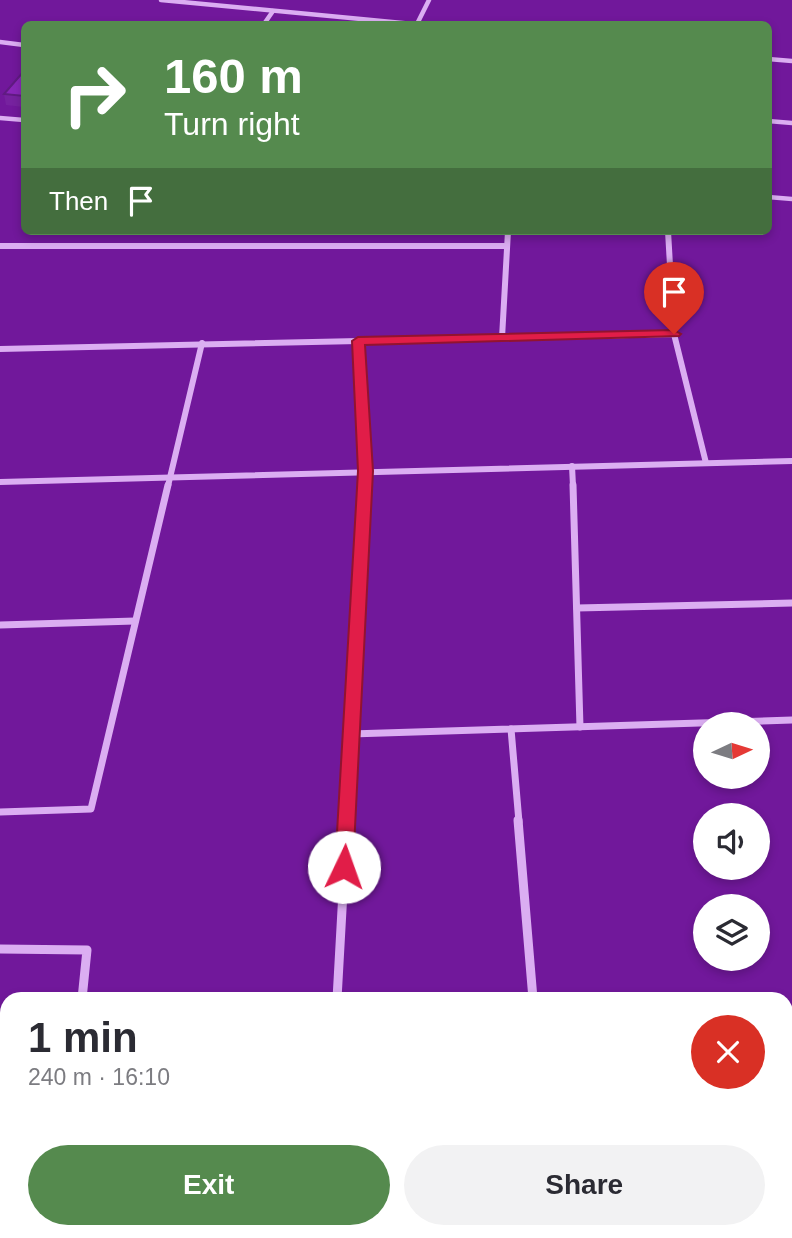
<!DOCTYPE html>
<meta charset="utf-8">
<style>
body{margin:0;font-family:Arial,sans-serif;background:#f2f2f3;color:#2b2b33;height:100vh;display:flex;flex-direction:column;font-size:26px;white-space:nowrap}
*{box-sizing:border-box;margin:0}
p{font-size:23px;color:#7c7c81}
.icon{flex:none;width:38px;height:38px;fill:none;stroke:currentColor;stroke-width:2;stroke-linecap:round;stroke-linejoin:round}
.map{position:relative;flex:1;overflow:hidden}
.side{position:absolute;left:0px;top:992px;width:793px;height:247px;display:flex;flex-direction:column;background:#fff;border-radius:21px 21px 0 0;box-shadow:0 4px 10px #0003}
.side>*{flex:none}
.banner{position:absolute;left:21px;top:21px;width:751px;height:214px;border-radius:10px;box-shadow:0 4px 10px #0003;background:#558a4e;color:#fff;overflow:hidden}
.needle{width:46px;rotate:86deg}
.fabs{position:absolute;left:693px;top:712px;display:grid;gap:14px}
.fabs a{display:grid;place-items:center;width:77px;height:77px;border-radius:50%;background:#fff;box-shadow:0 4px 10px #0003;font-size:35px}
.pin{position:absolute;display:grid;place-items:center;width:60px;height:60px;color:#fff;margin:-72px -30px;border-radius:50% 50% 50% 0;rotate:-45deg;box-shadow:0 0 7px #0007}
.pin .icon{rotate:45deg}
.me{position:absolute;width:77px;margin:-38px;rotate:3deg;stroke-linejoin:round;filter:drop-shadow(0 0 5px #0008)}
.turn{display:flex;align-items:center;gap:24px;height:147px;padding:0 28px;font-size:32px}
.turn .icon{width:91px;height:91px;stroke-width:2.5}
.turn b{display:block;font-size:49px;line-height:60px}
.then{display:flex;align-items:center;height:66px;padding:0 28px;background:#0003;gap:14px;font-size:26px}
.round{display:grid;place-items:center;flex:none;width:74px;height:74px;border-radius:37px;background:#f2f2f3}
.overview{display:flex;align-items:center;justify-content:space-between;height:119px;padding:0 28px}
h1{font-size:42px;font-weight:700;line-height:52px}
.primary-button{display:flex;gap:14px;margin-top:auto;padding:14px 28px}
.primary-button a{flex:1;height:80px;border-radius:42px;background:#558a4e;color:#fff;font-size:28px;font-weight:700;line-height:80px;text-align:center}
.primary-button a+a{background:#f2f2f3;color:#2b2b33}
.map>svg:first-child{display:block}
</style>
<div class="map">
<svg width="792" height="1238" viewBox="0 0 792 1238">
<rect width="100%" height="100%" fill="#71189b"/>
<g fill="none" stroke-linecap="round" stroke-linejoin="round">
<!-- street-far3 -->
<g stroke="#dbaef2" stroke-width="4.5">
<path d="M161,0L413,24"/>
<path d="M264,24L273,11"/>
<path d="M417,24L429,0"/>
<path d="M0,42L24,45"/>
<path d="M768,59L792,61"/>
<path d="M0,118L24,120"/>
<path d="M768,121L792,123"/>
<path d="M768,197L792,199"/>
</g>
<!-- street-far2 -->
<g stroke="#dbaef2" stroke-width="6">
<path d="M668,231L674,334"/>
<path d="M0,246H507"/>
<path d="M502,338L508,231"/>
<path d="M358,341L364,486"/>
<path d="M0,349L674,334L706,463"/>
<path d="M572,466L573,486"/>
<path d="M0,482L792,461"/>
<path d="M168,486L202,343"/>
</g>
<!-- street-far1 -->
<g stroke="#dbaef2" stroke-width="7">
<path d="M573,485L580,727"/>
<path d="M577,608L792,603"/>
<path d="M0,625L135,621"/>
<path d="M511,729L519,822"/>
<path d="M351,734L792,720"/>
<path d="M0,812L91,809L168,485"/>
<path d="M346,822L364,485"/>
</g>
<!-- street -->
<g stroke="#dbaef2" stroke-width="9">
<path d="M518,820L533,999"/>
<path d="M0,949L87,950L82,999"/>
<path d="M337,999L347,820"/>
<path d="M0,1152L7,1153"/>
<path d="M786,1158H792"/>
<path d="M2,1238L7,1219"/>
</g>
</g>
<!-- wall -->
<path fill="#76229f" d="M24,71V107L6,105L4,94Z"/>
<!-- building -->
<path fill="#8927b9" stroke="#601b82" stroke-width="2" d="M24,71V96L4,94Z"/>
<!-- route -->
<path fill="#e11d48" stroke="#92132f" stroke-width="2" d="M674,330L681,334L679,336L365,345L373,471L353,867L350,872L344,874L337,872L335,867L358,471L352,341L358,337Z"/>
</svg>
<div class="fabs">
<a><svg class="needle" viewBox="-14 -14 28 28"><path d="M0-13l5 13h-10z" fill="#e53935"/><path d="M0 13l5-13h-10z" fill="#7c7c81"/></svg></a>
<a><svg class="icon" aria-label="sound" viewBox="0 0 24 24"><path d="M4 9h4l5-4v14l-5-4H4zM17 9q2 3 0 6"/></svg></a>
<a><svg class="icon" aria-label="layers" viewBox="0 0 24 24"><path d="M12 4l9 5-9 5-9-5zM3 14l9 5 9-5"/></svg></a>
</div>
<div class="pin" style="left:674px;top:334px;background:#d93025"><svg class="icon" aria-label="arrive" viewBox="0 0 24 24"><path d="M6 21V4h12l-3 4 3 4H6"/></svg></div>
<svg class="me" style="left:344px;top:867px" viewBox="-20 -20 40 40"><circle r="19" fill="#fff"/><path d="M0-13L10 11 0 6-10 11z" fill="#e11d48"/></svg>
<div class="banner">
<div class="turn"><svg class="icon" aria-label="right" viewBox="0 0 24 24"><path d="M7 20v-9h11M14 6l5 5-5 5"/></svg><div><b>160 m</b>Turn right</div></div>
<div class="then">Then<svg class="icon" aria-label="arrive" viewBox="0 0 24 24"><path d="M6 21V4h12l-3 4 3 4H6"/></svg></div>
</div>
<section class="side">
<div class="overview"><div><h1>1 min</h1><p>240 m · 16:10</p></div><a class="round" style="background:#d93025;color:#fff"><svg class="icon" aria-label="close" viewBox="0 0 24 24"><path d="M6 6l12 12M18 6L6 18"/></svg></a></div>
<div class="primary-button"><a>Exit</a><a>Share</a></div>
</section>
</div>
